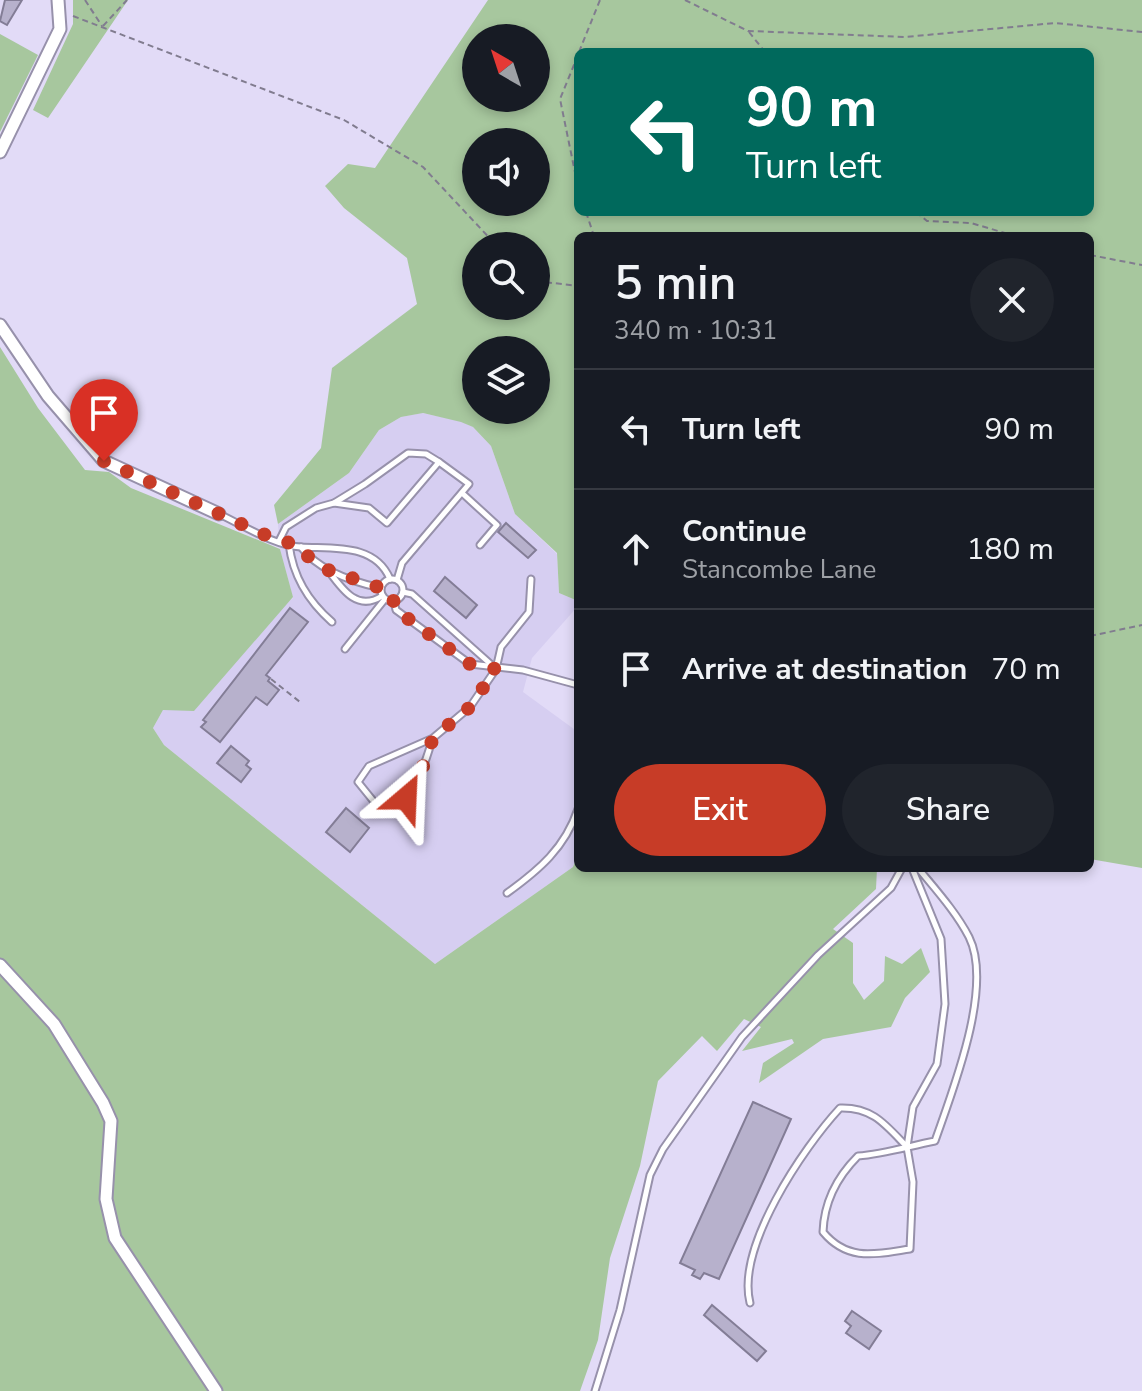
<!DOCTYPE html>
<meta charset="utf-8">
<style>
body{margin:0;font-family:"Nunito Sans",sans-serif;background:#20242c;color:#f1f3f6;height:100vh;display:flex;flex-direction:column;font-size:30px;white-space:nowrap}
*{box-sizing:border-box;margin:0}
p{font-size:26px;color:#9ea1a6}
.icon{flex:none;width:44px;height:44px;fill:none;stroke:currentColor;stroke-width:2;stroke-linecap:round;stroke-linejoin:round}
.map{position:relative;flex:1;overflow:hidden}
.side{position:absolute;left:574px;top:232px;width:520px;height:640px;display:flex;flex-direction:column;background:#171b24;border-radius:12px;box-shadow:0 4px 12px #0003}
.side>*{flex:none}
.guide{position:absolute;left:574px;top:48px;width:520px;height:168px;border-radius:12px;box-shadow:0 4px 12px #0003;background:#00695c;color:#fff;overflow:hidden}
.needle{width:52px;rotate:321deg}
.controls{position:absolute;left:462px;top:24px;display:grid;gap:16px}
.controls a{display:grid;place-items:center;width:88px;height:88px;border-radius:50%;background:#171b24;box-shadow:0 4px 12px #0003;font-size:40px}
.pin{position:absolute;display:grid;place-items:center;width:68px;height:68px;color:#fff;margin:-82px -34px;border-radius:50% 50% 50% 0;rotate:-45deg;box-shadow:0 0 8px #0007}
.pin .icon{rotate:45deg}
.me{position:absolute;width:88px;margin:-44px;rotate:26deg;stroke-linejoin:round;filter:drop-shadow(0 0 6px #0008)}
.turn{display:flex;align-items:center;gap:28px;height:168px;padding:0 40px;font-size:36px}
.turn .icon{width:104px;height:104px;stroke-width:2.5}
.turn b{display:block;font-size:56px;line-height:68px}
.round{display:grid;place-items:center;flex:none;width:84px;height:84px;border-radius:42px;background:#20242c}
.overview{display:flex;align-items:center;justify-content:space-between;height:136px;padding:0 40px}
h1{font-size:48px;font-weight:600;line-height:60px}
.action{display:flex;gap:16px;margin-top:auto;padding:16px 40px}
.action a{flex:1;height:92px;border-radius:48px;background:#c73c27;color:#fff;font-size:32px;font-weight:600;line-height:92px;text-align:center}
.action a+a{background:#20242c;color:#f1f3f6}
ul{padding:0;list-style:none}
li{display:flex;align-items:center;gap:24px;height:120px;padding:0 40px;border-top:2px solid #363941}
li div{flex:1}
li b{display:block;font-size:30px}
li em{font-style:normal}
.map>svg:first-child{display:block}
</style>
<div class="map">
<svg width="1142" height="1391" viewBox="0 0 1142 1391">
<rect width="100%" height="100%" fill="#e2dbf7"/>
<!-- built -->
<path fill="#d6cef1" d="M422,413L461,421L473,427L491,446L515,514L557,554L559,593L578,601V606L532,658L523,692L578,732V855L573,867L435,964L164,745L153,728L163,710L293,598L280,549L278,524L349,473L379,430L401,417Z"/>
<!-- green -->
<g fill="#a7c79e" fill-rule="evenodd">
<path d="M73,0H128L48,118L33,110L73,24Z"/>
<path d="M488,0H1142V868L1090,859V236H578V601L559,593L557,553L515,514L491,446L473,427L461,422L423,413L401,417L379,430L349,473L278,524L274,505L321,448L332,368L417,304L407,258L344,208L325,186L348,164L375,168ZM476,38H536V98H476ZM578,52H1090V212H578ZM476,142H536V202H476ZM476,246H536V306H476ZM476,350H536V410H476Z"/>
<path d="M0,34L38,55L0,132Z"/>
<path d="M0,347L38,408L85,470L109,472L131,488L280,549L293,597L194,711L163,710L153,728L164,745L435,964L573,867L578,855V868H877L876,889L833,929L853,943V983L864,1000L884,981L885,956L902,964L921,948L930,972L905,998L891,1027L823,1039L759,1083L763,1063L794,1043L792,1039L742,1051L761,1027L744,1019L717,1051L702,1036L658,1081L640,1166L610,1258L598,1340L580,1391H0Z"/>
</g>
<!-- building -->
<g fill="#b7b1cc" stroke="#837d96" stroke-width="2">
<path d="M5,0H22L7,25L0,21Z"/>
<path d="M506,523L536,550L528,558L498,532Z"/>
<path d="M445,577L477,605L466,618L434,591Z"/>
<path d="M290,608L308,622L266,675L270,678L268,681L279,690L267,705L256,697L220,742L201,727L206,722L203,720Z"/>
<path d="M231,746L249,761L246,765L251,769L241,782L217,763Z"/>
<path d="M346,808L369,828L350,852L326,832Z"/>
<path d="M753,1102L791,1119L719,1279L704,1273L700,1279L692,1275L695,1270L680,1263Z"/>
<path d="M712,1305L766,1351L757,1361L704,1315Z"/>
<path d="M852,1311L881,1331L869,1349L846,1333L851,1326L845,1321Z"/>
</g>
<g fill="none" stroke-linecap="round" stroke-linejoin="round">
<!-- lane casing -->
<g stroke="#9791ab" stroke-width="9">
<g id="lane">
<path d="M462,493L497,525L480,545"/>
<path d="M334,503L369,508L387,523L439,462L469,484L402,563L397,580"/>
<path d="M219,514C243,525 274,546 301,547C333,549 375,543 390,579"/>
<path d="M279,541L286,527L316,508L334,503L365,484L408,453L426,454L439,462"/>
<path d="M289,544C293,577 308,601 332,622"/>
<path d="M301,547C318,570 353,582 381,588"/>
<path d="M328,570C342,589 357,612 382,596"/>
<circle cx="392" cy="590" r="11"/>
<path d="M403,592L412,594L495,668"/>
<path d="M394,601L396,610L470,664L523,670L578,685"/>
<path d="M345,649L385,599"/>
<path d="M433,738C422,769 417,804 379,808L358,782L369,766L433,738L470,707L496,669L501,647L529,612L531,579"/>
<path d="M912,868L941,939L945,1004L937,1064L913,1107L907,1147L913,1182L910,1249C876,1254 848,1262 823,1232C824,1203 837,1177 858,1156C884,1154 909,1146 935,1141C952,1092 994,987 969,937C956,912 936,890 918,868"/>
<path d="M507,893C539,870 565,848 578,809"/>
<path d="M750,1303C736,1247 803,1148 840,1108C872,1107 885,1124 906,1146"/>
<path d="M595,1391L620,1310L650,1175L663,1149L742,1037L818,955L891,888L902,868"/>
</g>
</g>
<!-- street casing -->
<g stroke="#9791ab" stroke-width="15">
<g id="street">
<path d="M0,152L60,29L58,0"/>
<path d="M0,325L48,396L104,461L219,514"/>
<path d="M0,965L54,1024L103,1103L111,1121L106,1199L115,1238L216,1391"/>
</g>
</g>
<!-- path -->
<g stroke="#817c8f" stroke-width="2" stroke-dasharray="6 4" stroke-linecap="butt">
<path d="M85,0L102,26"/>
<path d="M685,0L748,31L905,37L1055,23L1142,32"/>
<path d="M73,16L344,120L423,167L497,246"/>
<path d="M103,26L127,0"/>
<path d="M749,32L765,52"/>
<path d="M579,52L600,0"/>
<path d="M578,55L560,99L578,187"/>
<path d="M586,212L594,236"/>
<path d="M916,212L927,221L971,223L1015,236"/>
<path d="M1090,255L1142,265"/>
<path d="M536,281L578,286"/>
<path d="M1090,636L1142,625"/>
<path d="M271,679L300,702"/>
</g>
<!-- lane -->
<use href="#lane" stroke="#fff" stroke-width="5"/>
<!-- street -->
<use href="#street" stroke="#fff" stroke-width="11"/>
</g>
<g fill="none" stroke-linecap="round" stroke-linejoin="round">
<!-- route -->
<path stroke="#c73c27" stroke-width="14" stroke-dasharray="0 25.2" d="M104,461L263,534L301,547L310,559L328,570L381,588L385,599L394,601L396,610L470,664L496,669L470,707L433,738L416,786L406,798"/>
</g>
</svg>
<div class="controls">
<a><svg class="needle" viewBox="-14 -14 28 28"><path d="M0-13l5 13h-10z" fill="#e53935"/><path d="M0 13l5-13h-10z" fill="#9ea1a6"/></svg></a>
<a><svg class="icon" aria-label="sound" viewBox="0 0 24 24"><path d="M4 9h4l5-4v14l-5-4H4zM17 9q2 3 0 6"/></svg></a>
<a><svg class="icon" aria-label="search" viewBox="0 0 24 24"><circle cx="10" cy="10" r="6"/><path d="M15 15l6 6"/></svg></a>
<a><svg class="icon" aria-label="layers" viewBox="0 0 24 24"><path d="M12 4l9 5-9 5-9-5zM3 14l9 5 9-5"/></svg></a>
</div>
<div class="pin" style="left:104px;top:461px;background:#d93025"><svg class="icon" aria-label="arrive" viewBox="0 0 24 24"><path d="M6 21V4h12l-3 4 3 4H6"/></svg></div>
<svg class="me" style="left:406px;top:798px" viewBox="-20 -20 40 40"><path d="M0-17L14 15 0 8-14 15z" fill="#c73c27" stroke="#fff" stroke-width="4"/></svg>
<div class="guide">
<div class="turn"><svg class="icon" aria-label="left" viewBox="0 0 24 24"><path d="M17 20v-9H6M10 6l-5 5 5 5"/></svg><div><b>90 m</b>Turn left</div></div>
</div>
<section class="side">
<div class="overview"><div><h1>5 min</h1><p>340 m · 10:31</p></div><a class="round"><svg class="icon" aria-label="close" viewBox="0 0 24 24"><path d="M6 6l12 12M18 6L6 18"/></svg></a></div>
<ul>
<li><svg class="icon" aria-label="left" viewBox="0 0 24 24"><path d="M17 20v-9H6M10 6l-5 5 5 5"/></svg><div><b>Turn left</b></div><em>90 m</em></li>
<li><svg class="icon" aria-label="ahead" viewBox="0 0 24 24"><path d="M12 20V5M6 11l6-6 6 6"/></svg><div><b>Continue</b><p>Stancombe Lane</p></div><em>180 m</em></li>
<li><svg class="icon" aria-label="arrive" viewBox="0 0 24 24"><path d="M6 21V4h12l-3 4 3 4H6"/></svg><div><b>Arrive at destination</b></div><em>70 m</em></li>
</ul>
<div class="action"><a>Exit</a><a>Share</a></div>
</section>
</div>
